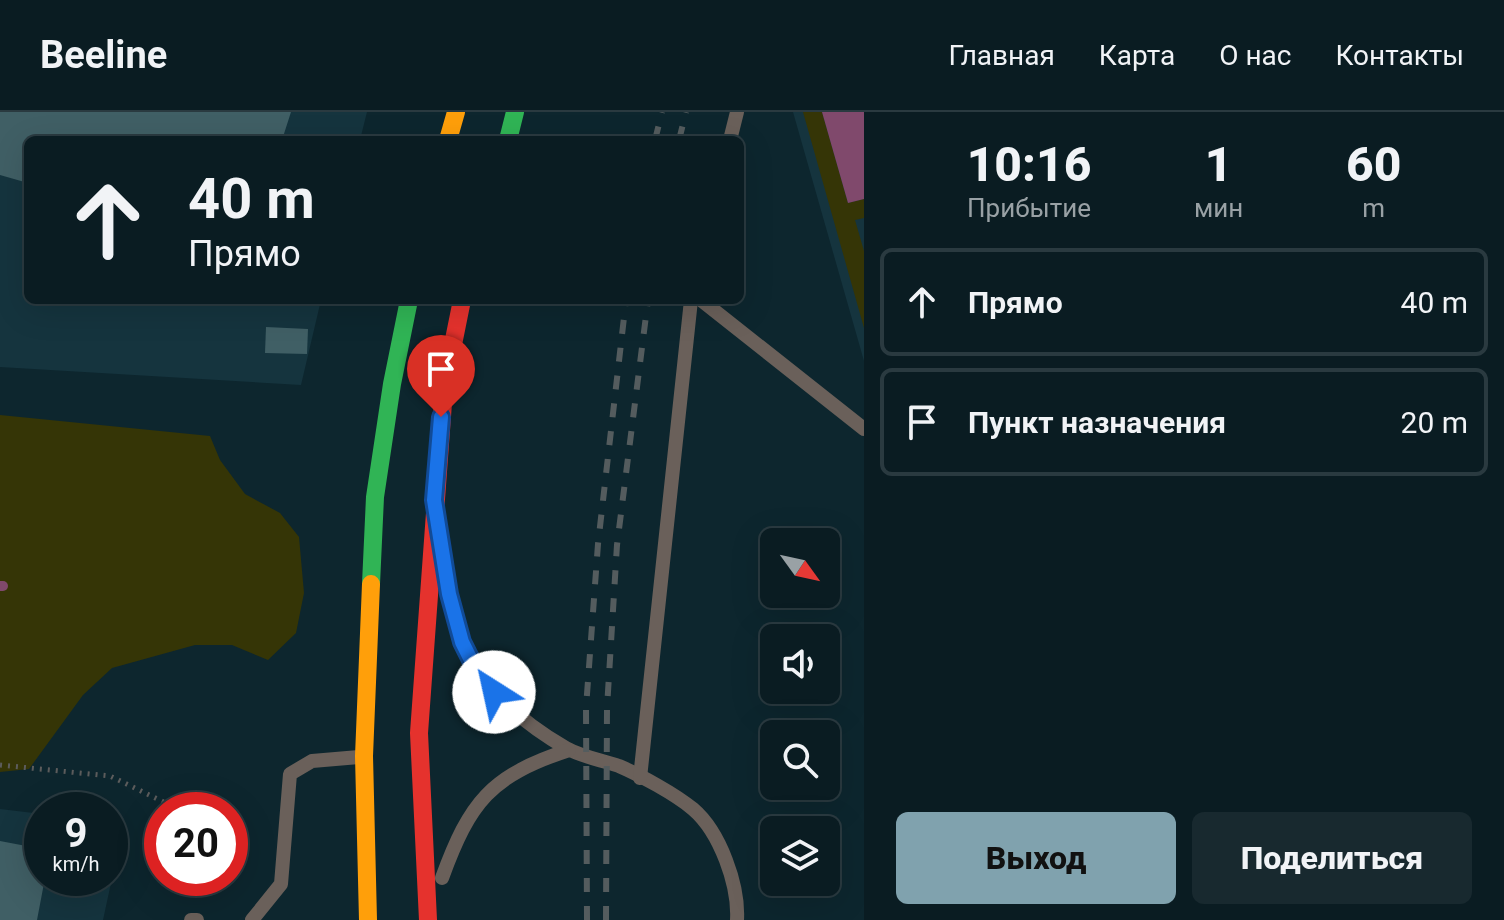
<!DOCTYPE html>
<html lang="ru">
<meta charset="utf-8">
<style>
body{margin:0;font-family:Roboto,sans-serif;background:#18292f;color:#f1f3f6;height:100vh;display:flex;flex-direction:column;font-size:30px;white-space:nowrap}
*{box-sizing:border-box;margin:0}
p{font-size:26px;color:#99a1a5}
.icon{flex:none;width:44px;height:44px;fill:none;stroke:currentColor;stroke-width:2;stroke-linecap:round;stroke-linejoin:round}
.map{position:relative;flex:1;overflow:hidden}
.side{display:flex;flex-direction:column;background:#0a1c22;width:640px}
.side>*{flex:none}
.banner{position:absolute;left:24px;top:24px;width:720px;height:168px;border-radius:12px;box-shadow:0 8px 32px #0002,0 0 0 2px #2a3a40;background:#0a1c22;color:#f1f3f6;overflow:hidden}
.needle{width:52px;rotate:123deg}
.fabs{position:absolute;left:760px;top:416px;display:grid;gap:16px}
.fabs a{display:grid;place-items:center;width:80px;height:80px;border-radius:12px;background:#0a1c22;box-shadow:0 8px 32px #0002,0 0 0 2px #2a3a40;font-size:40px}
.speed{position:absolute;left:24px;top:680px;display:flex;gap:16px;font-size:40px;font-weight:700;text-align:center}
.speed>*{display:grid;place-content:center;width:104px;height:104px;border-radius:50%;background:#0a1c22;box-shadow:0 8px 32px #0002,0 0 0 2px #2a3a40;line-height:1}
.speed small{font-size:20px;font-weight:400}
.speed .limit{border:12px solid #d22;background:#fff;color:#111}
.pin{position:absolute;display:grid;place-items:center;width:68px;height:68px;color:#fff;margin:-82px -34px;border-radius:50% 50% 50% 0;rotate:-45deg;box-shadow:0 0 8px #0007}
.pin .icon{rotate:45deg}
.me{position:absolute;width:88px;margin:-44px;rotate:325deg;stroke-linejoin:round;filter:drop-shadow(0 0 6px #0008)}
.turn{display:flex;align-items:center;gap:28px;height:168px;padding:0 32px;font-size:36px}
.turn .icon{width:104px;height:104px;stroke-width:2.5}
.turn b{display:block;font-size:56px;line-height:68px}
.eta{display:flex;justify-content:space-evenly;align-items:center;height:136px;text-align:center}
.eta b{font-size:48px;font-weight:800;line-height:56px}
.button{display:flex;gap:16px;margin-top:auto;padding:16px 32px}
.button a{flex:1;height:92px;border-radius:12px;background:#80a2ae;color:#111;font-size:32px;font-weight:800;line-height:92px;text-align:center}
.button a+a{background:#18292f;color:#f1f3f6}
ul{padding:0;list-style:none}
li{display:flex;align-items:center;gap:24px;height:108px;margin:0 16px 12px;padding:0 16px;border:4px solid #2a3a40;border-radius:12px}
li div{flex:1}
li b{display:block;font-size:30px}
li em{font-style:normal}
header{display:flex;align-items:center;gap:48px;box-sizing:border-box;height:112px;padding:0 40px;background:#0a1c22;border-bottom:2px solid #2a3a40}
header strong{font-size:38px}
nav{display:flex;gap:44px;margin-inline-start:auto;font-size:28px}
main{display:flex;flex:1;min-height:0}
.map>svg:first-child{display:block}
</style>
<header>
<strong>Beeline</strong>
<nav><a>Главная</a><a>Карта</a><a>О нас</a><a>Контакты</a></nav>
</header>
<main>
<div class="map">
<svg width="864" height="808" viewBox="0 0 864 808">
<rect width="100%" height="100%" fill="#0d262e"/>
<!-- built -->
<g fill="#15343e">
<path d="M0,0H367L360,28H28V188H321L301,273L0,255Z"/>
<path d="M793,0H864V249Z"/>
<path d="M0,697L42,702V766H110V710L124,711L103,808H0Z"/>
</g>
<!-- green -->
<g fill="#353506">
<path d="M803,0H822L848,91L864,87V106L855,108L864,139V216Z"/>
<path d="M0,303L210,324L220,348L245,382L280,401L299,425L304,481L296,521L268,548L232,533H195L112,556L83,583L29,657L0,660Z"/>
</g>
<!-- water -->
<path fill="#80496c" d="M822,0H864V87L848,91Z"/>
<g fill="none" stroke-linecap="round" stroke-linejoin="round">
<!-- stream -->
<path stroke="#80496c" stroke-width="10" d="M0,474H3"/>
</g>
<!-- building -->
<g fill="#405f65">
<path d="M0,0H291L282,28H28V71L0,63Z"/>
<path d="M266,215L308,217L307,242L265,241Z"/>
<path d="M0,729L42,737V766H45L37,808H0Z"/>
</g>
<g fill="none" stroke-linecap="round" stroke-linejoin="round">
<!-- path -->
<path stroke="#5c5c5c" stroke-width="5" stroke-dasharray="2 6" stroke-linecap="butt" d="M0,653L110,664L172,694V698"/>
<!-- lane -->
<g stroke="#6a605a" stroke-width="14">
<path d="M730,28L737,0"/>
<path d="M701,188L864,317"/>
<path d="M447,468C461,550 495,595 566,636C582,645 602,648 619,654C640,663 675,682 693,697C720,720 739,773 737,808"/>
<path d="M640,666L691,188"/>
<path d="M442,766C470,690 490,664 569,638"/>
<path d="M191,808H197"/>
<path d="M252,808L281,772L290,662L312,649L359,645"/>
</g>
<!-- fast -->
<g stroke="#30b455" stroke-width="18">
<path d="M508,28L515,0"/>
<path d="M371,472L375,385L392,272L409,188"/>
</g>
<!-- slow -->
<g stroke="#ff9f0a" stroke-width="18">
<path d="M448,28L456,0"/>
<path d="M368,808L364,644L371,472"/>
</g>
<!-- jam -->
<path stroke="#e5322d" stroke-width="18" d="M428,808L419,621L444,277L462,188"/>
<!-- rail -->
<g stroke="#545c5e" stroke-width="6" stroke-dasharray="14 14" stroke-linecap="butt">
<path d="M655,28L662,0"/>
<path d="M679,28L686,0"/>
<path d="M587,808L586,596L598,432L626,188"/>
<path d="M606,808L607,596L617,433L648,188"/>
</g>
</g>
<g fill="none" stroke-linecap="round" stroke-linejoin="round">
<!-- route casing -->
<g stroke="#114b97" stroke-width="20">
<path id="route" d="M441,305L434,388L449,482L462,530L474,554L494,580"/>
</g>
<!-- route -->
<use href="#route" stroke="#1a73e8" stroke-width="14"/>
</g>
</svg>
<div class="fabs">
<a><svg class="needle" viewBox="-14 -14 28 28"><path d="M0-13l5 13h-10z" fill="#e53935"/><path d="M0 13l5-13h-10z" fill="#99a1a5"/></svg></a>
<a><svg class="icon" aria-label="sound" viewBox="0 0 24 24"><path d="M4 9h4l5-4v14l-5-4H4zM17 9q2 3 0 6"/></svg></a>
<a><svg class="icon" aria-label="search" viewBox="0 0 24 24"><circle cx="10" cy="10" r="6"/><path d="M15 15l6 6"/></svg></a>
<a><svg class="icon" aria-label="layers" viewBox="0 0 24 24"><path d="M12 4l9 5-9 5-9-5zM3 14l9 5 9-5"/></svg></a>
</div>
<div class="speed"><div>9<small>km/h</small></div><div class="limit">20</div></div>
<div class="pin" style="left:441px;top:305px;background:#d93025"><svg class="icon" aria-label="arrive" viewBox="0 0 24 24"><path d="M6 21V4h12l-3 4 3 4H6"/></svg></div>
<svg class="me" style="left:494px;top:580px" viewBox="-20 -20 40 40"><circle r="19" fill="#fff"/><path d="M0-13L10 11 0 6-10 11z" fill="#1a73e8"/></svg>
<div class="banner">
<div class="turn"><svg class="icon" aria-label="ahead" viewBox="0 0 24 24"><path d="M12 20V5M6 11l6-6 6 6"/></svg><div><b>40 m</b>Прямо</div></div>
</div>
</div>
<section class="side">
<div class="eta">
<div><b>10:16</b><p>Прибытие</p></div>
<div><b>1</b><p>мин</p></div>
<div><b>60</b><p>m</p></div>
</div>
<ul>
<li><svg class="icon" aria-label="ahead" viewBox="0 0 24 24"><path d="M12 20V5M6 11l6-6 6 6"/></svg><div><b>Прямо</b></div><em>40 m</em></li>
<li><svg class="icon" aria-label="arrive" viewBox="0 0 24 24"><path d="M6 21V4h12l-3 4 3 4H6"/></svg><div><b>Пункт назначения</b></div><em>20 m</em></li>
</ul>
<div class="button"><a>Выход</a><a>Поделиться</a></div>
</section>
</main>
